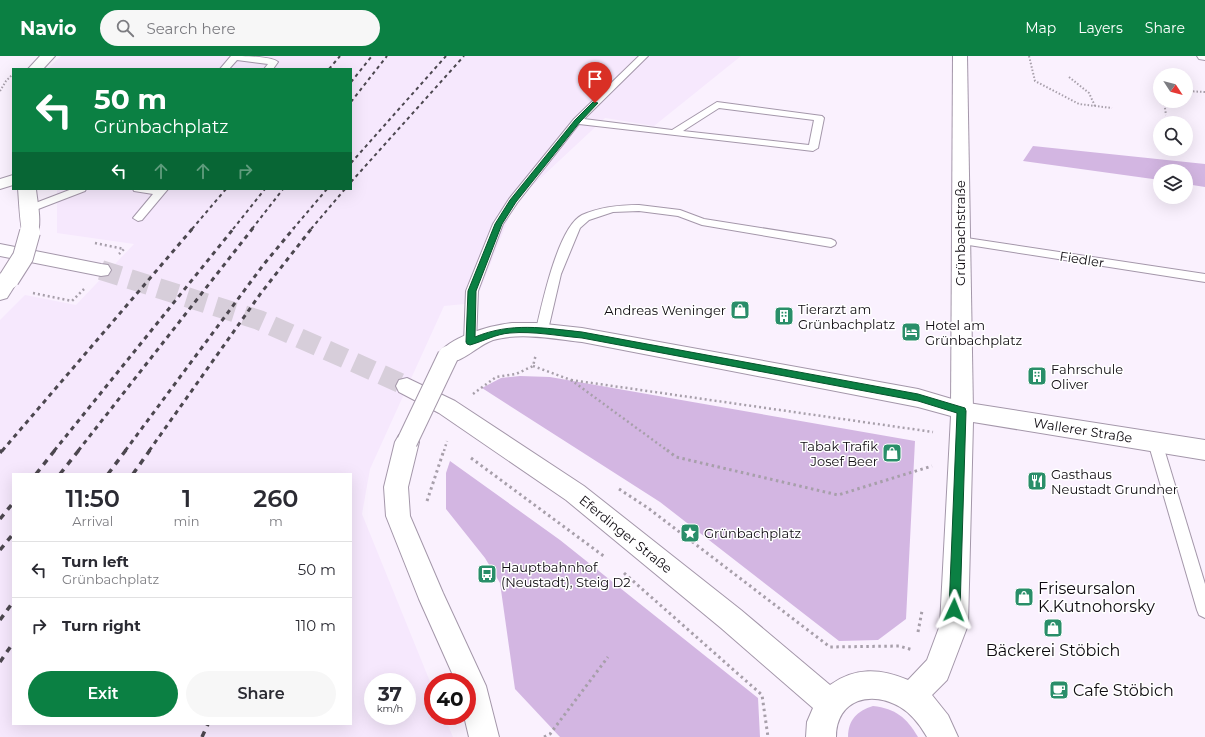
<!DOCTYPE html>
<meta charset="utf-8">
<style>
body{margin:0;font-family:Montserrat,sans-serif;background:#f7f7f7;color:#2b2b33;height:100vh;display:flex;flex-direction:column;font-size:15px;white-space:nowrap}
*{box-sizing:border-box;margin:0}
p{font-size:13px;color:#7c7c81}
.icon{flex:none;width:22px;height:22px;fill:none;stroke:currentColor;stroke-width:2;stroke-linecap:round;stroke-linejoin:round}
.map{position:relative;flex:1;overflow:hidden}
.details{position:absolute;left:12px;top:417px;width:340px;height:252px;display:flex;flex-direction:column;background:#fff;border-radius:0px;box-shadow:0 4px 16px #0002}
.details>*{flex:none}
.hud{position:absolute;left:12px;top:12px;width:340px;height:122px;border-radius:0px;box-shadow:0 4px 16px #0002;background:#0b8043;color:#fff;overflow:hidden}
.needle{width:26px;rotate:126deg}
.buttons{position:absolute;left:1153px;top:12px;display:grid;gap:8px}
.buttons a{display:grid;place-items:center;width:40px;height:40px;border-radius:50%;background:#fff;box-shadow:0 4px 16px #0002;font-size:20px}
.speed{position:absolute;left:364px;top:617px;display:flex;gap:8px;font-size:20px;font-weight:700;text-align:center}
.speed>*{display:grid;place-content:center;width:52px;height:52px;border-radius:50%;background:#fff;box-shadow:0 4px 16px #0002;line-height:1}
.speed small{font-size:10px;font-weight:400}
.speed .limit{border:6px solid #d22;background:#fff;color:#111}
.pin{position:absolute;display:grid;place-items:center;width:34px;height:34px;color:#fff;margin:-41px -17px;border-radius:50% 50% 50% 0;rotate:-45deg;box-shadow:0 0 4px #0007}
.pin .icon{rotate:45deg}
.me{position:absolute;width:44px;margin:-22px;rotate:2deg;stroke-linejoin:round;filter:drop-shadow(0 0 3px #0008)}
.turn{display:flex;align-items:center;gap:14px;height:84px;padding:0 16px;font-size:18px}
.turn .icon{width:52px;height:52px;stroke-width:2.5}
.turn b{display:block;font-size:28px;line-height:34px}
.lanes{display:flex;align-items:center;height:38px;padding:0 16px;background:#0003;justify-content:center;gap:20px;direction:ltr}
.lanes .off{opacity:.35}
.eta{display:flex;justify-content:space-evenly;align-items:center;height:68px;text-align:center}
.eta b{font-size:24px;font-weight:600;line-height:28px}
.cta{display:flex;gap:8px;margin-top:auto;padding:8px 16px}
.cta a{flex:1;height:46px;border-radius:24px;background:#0b8043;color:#fff;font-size:16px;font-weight:600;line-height:46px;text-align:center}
.cta a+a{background:#f7f7f7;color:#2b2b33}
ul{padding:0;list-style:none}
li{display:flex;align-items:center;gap:12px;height:56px;padding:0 16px;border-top:1px solid #e1e1e2}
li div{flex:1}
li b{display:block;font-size:15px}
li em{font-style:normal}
header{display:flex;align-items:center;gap:24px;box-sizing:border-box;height:56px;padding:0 20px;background:#0b8043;color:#fff}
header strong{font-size:19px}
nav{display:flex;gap:22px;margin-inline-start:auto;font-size:14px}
.search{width:280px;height:36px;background:#f7f7f7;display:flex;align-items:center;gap:10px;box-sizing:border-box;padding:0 14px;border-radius:22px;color:#7c7c81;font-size:15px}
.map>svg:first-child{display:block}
</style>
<header>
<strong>Navio</strong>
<div class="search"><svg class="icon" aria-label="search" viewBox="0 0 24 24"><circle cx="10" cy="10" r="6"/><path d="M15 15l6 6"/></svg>Search here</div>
<nav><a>Map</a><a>Layers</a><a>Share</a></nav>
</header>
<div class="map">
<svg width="1205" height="681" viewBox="0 0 1205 681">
<rect width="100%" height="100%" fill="#faf1fe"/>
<!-- built -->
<path fill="#f6e8fd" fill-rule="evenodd" d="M61,0H741L654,70L605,62L515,146L475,247L444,250L370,413L362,458L433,633V660H444L453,681H0V264L25,239L76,249L134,188L57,177V133H351V13H47ZM13,418H351V668H13ZM373,626H407V660H373Z"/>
<!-- green -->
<g fill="#d3b6e2">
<path d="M1033,90L1205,108V131L1186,128V115H1160V124L1023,105Z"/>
<path d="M520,320L550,321L915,385L906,563L878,584L839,585L660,446L482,332L501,322Z"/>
<path d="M450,405L560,484L758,642L760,681H560L515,633L500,527L485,502L446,453V417Z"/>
<path d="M873,650C896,653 906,661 918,681H848C848,664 857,655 873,650Z"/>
</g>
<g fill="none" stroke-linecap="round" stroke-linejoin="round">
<!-- secondary-tunnel -->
<path stroke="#d7ceda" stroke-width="20" stroke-dasharray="20 10" stroke-linecap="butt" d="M101,214L259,264L407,330"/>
<!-- lane casing -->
<g stroke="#a497aa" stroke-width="2">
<g id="lane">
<path d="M231,0C242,0 271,0 278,6L273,13H264L268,8L237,4L229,13H220Z"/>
<path d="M639,0H648L584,63L672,74L717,46L822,60L824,62L818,92L813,95L579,68L517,147L503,168L478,235L476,286L474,289L470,290L466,289L464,286L466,235L493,168L509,143L574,63ZM719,52L814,64L809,89L683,75Z"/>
<path d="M72,133H86L85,135L33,155L29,156L24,153L25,151Z"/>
<path d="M133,133H168L142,164L138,165L133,162L153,138L134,135Z"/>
<path d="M639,149L680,154L704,163L831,183L835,185L836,187L835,189L831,191L702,169L678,160L639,155L613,156L589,164L580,172L561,218L548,274L546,277L542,278L538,277L536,274C542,248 558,171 582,159C600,151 619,149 639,149Z"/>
<path d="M960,181L1205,218V226L956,187L955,185L956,183Z"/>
<path d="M1155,380L1160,382L1162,386L1205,528V562L1199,559L1197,554L1148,386L1150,382Z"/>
</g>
</g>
<!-- street casing -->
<g stroke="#a497aa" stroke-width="2">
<g id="street">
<path d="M953,0H967L973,355L970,361L962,364L954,361L951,355Z"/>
<path d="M1197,0H1205V4L1199,3Z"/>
<path d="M13,119V129L0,133V123Z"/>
</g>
</g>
<!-- secondary casing -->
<g stroke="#a497aa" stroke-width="2">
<g id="secondary">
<path d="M40,0H55L43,13H28Z"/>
<path d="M18,133H36C37,145 43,170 36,180L30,182L24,180C20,175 19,142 18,133Z"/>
<path d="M0,188L101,208L108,209L111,214L108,219L101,220L0,200Z"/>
<path d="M9,216L16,218L19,223L7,242L0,244V222L2,218Z"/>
<path d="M512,267H536L582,272L918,333L962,346L1205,384V404L973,366L968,569L947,624L932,639L948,659L958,681H927C920,669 912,658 900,651C872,634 836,643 836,681H806L807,666L813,652L721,572L566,444L439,357L399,336L396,330L399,324L407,322L455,345L584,430L741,554L830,629C855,611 880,612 908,624L927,604L940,569L951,360L918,351L582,286C554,283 521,276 493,284C476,290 459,311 441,306L437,300C448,281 491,269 512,267Z"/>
<path d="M407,377L415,379L419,386L408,431L410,460L443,537L486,630L499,681H469L464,660H467V626H456L419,543L386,460L384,431L395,386L399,379Z"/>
</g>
</g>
<!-- path-far2 -->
<g stroke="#a79faa" stroke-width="2" stroke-dasharray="1.5 2" stroke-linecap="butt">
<path d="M1029,0L1035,25L1079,48L1112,52"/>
<path d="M1069,21L1089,37L1095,50"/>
<path d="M0,35L6,25L13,18"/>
<path d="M1186,35L1205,36"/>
<path d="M1164,45L1166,59"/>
</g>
<!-- path-far1 -->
<g stroke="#a79faa" stroke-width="2.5" stroke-dasharray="2 3" stroke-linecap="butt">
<path d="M95,187L124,193L119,198"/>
<path d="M33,237L72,245L84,233"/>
<path d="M533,310L571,324L668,395"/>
<path d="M571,324L933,376"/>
<path d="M473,338L496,321L516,318L533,310L536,298"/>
<path d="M444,395L447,385"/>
</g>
<!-- path -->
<g stroke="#a79faa" stroke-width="3" stroke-dasharray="2.5 3.5" stroke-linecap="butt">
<path d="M667,394L676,401L838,439L932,410"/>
<path d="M471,402L605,501"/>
<path d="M619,433L648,452L830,591L899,590L913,594"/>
<path d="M427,445L444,394"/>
<path d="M624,517L762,639L768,681"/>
<path d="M918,576L922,555"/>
<path d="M544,681L550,678L608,601"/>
</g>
<!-- lane -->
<use href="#lane" fill="#fff" fill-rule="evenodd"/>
<!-- street -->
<use href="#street" fill="#fff" fill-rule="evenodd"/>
<!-- secondary -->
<use href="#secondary" fill="#fff" fill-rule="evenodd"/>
<!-- rail-far2 -->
<g stroke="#4c474f" stroke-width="2" stroke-dasharray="3.5 3.5" stroke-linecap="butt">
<path d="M329,13L340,0"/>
<path d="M351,26L372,0"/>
<path d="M351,46L387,0"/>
<path d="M351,107L446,0"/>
<path d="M351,126L464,0"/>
<path d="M192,173L226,133"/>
<path d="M233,173L265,133"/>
<path d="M252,173L283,133"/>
<path d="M293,173L327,133"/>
<path d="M311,173L345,133"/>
</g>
<!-- rail-far1 -->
<g stroke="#4c474f" stroke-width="3" stroke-dasharray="4.5 4.5" stroke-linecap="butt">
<path d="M2,395L193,172"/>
<path d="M54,395L234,172"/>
<path d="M78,395L253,172"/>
<path d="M125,395L264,208L294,172"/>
<path d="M149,395L261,237L312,172"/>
</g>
<!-- rail -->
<g stroke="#4c474f" stroke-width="3.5" stroke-dasharray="6 6" stroke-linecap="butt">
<path d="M0,397L2,394"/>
<path d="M36,418L55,394"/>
<path d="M60,418L79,394"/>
<path d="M108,418L126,394"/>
<path d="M133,418L150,394"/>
<path d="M0,463L13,447"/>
<path d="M0,494L13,478"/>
<path d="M0,564L13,546"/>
<path d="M0,606L13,587"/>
<path d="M202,681L208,668"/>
</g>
<!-- secondary-bridge casing -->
<g stroke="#a497aa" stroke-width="22" stroke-linecap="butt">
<g id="secondary-bridge">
<path d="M9,223L23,201L30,176"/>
<path d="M407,386L448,300"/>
</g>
</g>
<!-- secondary-bridge -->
<use href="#secondary-bridge" stroke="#fff" stroke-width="20"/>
</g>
<!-- route -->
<path fill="#0b8043" stroke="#07532c" d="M593,46L598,47L580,66L516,146L502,168L476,235L475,281C511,266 544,272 582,276L918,338L965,352L966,355L960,554L958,557L954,559L950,557L949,554L957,357L918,345L582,282C558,280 534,275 510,277C496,278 484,285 470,289L467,288L466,286L468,235L495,168L510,144L575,64Z"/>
<!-- icons -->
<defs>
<g id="shop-square" transform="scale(1)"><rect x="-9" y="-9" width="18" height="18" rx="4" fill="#298e69" stroke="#fff"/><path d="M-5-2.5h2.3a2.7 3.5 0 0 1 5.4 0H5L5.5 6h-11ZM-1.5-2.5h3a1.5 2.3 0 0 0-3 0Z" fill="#fff"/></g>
<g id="building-square" transform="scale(1)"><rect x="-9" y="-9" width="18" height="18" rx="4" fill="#298e69" stroke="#fff"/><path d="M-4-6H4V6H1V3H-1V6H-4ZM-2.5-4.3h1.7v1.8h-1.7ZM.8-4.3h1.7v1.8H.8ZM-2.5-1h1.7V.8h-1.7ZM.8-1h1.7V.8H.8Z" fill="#fff"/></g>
<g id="hotel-square" transform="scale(1)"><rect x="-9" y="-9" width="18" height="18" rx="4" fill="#298e69" stroke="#fff"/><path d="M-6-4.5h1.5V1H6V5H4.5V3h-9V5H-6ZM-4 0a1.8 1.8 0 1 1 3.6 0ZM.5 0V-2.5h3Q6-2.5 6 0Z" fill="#fff"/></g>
<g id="restaurant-square" transform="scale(1)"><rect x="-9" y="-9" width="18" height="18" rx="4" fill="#298e69" stroke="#fff"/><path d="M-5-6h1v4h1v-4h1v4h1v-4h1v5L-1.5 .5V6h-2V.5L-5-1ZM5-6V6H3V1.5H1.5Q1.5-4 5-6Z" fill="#fff"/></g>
<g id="sight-square" transform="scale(1)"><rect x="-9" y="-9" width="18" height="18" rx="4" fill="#298e69" stroke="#fff"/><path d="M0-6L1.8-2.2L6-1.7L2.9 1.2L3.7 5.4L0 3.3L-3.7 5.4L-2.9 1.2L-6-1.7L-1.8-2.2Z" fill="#fff"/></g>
<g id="bus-square" transform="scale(1)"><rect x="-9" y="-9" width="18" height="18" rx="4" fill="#298e69" stroke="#fff"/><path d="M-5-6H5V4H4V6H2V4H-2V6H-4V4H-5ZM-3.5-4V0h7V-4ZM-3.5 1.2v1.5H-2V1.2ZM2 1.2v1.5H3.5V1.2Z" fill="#fff"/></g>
<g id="cafe-square" transform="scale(1)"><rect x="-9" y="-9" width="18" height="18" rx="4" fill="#298e69" stroke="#fff"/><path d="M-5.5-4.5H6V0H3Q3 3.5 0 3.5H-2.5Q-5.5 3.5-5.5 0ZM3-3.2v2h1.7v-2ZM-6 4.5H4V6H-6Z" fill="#fff"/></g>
</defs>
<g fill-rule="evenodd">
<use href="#shop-square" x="740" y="254"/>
<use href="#building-square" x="784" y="260"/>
<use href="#hotel-square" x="911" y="276"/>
<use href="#building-square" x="1037" y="320"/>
<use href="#shop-square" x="892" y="397"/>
<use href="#restaurant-square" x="1037" y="425"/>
<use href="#sight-square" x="690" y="477"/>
<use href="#bus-square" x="487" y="518"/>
<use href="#shop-square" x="1024" y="541"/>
<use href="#shop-square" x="1053" y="572"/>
<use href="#cafe-square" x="1059" y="634"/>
</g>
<g text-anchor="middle" stroke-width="3" stroke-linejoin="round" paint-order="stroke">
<!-- street labels -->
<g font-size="13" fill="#0e0a10" stroke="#fff">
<text transform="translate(960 177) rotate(-90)" y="5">Grünbachstraße</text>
<text transform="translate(1082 203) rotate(9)" y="5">Fiedler</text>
<text transform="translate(1083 374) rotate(9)" y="5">Wallerer Straße</text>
<text transform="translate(626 478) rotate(39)" y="5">Eferdinger Straße</text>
</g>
<!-- poi labels -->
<g font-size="13" fill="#0e0a10" stroke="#fff" text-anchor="start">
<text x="798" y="258">Tierarzt am<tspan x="798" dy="15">Grünbachplatz</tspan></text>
<text x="726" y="259" text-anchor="end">Andreas Weninger</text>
<text x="925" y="274">Hotel am<tspan x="925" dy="15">Grünbachplatz</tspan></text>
<text x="1051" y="318">Fahrschule<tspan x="1051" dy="15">Oliver</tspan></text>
<text x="878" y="395" text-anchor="end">Tabak Trafik<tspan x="878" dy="15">Josef Beer</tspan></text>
<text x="1051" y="423">Gasthaus<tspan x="1051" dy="15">Neustadt Grundner</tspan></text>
<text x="704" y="482">Grünbachplatz</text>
<text x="501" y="516">Hauptbahnhof<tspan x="501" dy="15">(Neustadt), Steig D2</tspan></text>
</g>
<!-- near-poi labels -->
<g font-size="16" fill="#0e0a10" stroke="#fff" text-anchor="start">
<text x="1038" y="538">Friseursalon<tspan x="1038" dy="18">K.Kutnohorsky</tspan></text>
<text x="1053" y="600" text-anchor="middle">Bäckerei Stöbich</text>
<text x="1073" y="640">Cafe Stöbich</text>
</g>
</g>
</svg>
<div class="buttons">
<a><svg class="needle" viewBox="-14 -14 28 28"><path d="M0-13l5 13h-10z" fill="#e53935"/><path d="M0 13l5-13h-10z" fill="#7c7c81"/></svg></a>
<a><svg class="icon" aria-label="search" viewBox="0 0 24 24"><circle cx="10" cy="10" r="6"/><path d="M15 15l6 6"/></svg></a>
<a><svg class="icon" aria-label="layers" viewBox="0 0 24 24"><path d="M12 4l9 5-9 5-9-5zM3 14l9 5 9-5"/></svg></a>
</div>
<div class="speed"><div>37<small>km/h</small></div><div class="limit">40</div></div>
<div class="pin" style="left:595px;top:47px;background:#d93025"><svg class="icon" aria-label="arrive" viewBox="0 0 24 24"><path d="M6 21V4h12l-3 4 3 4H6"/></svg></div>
<svg class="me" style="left:954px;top:554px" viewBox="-20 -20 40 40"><path d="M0-17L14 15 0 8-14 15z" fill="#0b8043" stroke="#fff" stroke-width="4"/></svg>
<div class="hud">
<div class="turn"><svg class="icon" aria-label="left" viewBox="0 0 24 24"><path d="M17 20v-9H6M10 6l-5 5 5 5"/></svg><div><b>50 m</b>Grünbachplatz</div></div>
<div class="lanes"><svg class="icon" aria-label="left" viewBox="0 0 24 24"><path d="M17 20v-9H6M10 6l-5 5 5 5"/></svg><svg class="icon off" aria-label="ahead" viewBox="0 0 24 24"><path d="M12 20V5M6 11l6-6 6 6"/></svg><svg class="icon off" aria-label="ahead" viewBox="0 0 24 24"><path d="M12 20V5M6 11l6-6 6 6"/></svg><svg class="icon off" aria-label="right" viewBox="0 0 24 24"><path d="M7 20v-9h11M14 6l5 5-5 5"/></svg></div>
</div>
<section class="details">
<div class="eta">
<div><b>11:50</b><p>Arrival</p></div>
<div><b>1</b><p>min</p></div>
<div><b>260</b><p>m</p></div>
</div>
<ul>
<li><svg class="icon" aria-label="left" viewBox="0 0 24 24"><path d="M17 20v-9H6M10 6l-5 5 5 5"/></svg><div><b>Turn left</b><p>Grünbachplatz</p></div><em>50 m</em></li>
<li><svg class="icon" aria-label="right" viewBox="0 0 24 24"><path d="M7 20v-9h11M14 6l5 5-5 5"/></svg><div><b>Turn right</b></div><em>110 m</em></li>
</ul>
<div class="cta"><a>Exit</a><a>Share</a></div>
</section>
</div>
